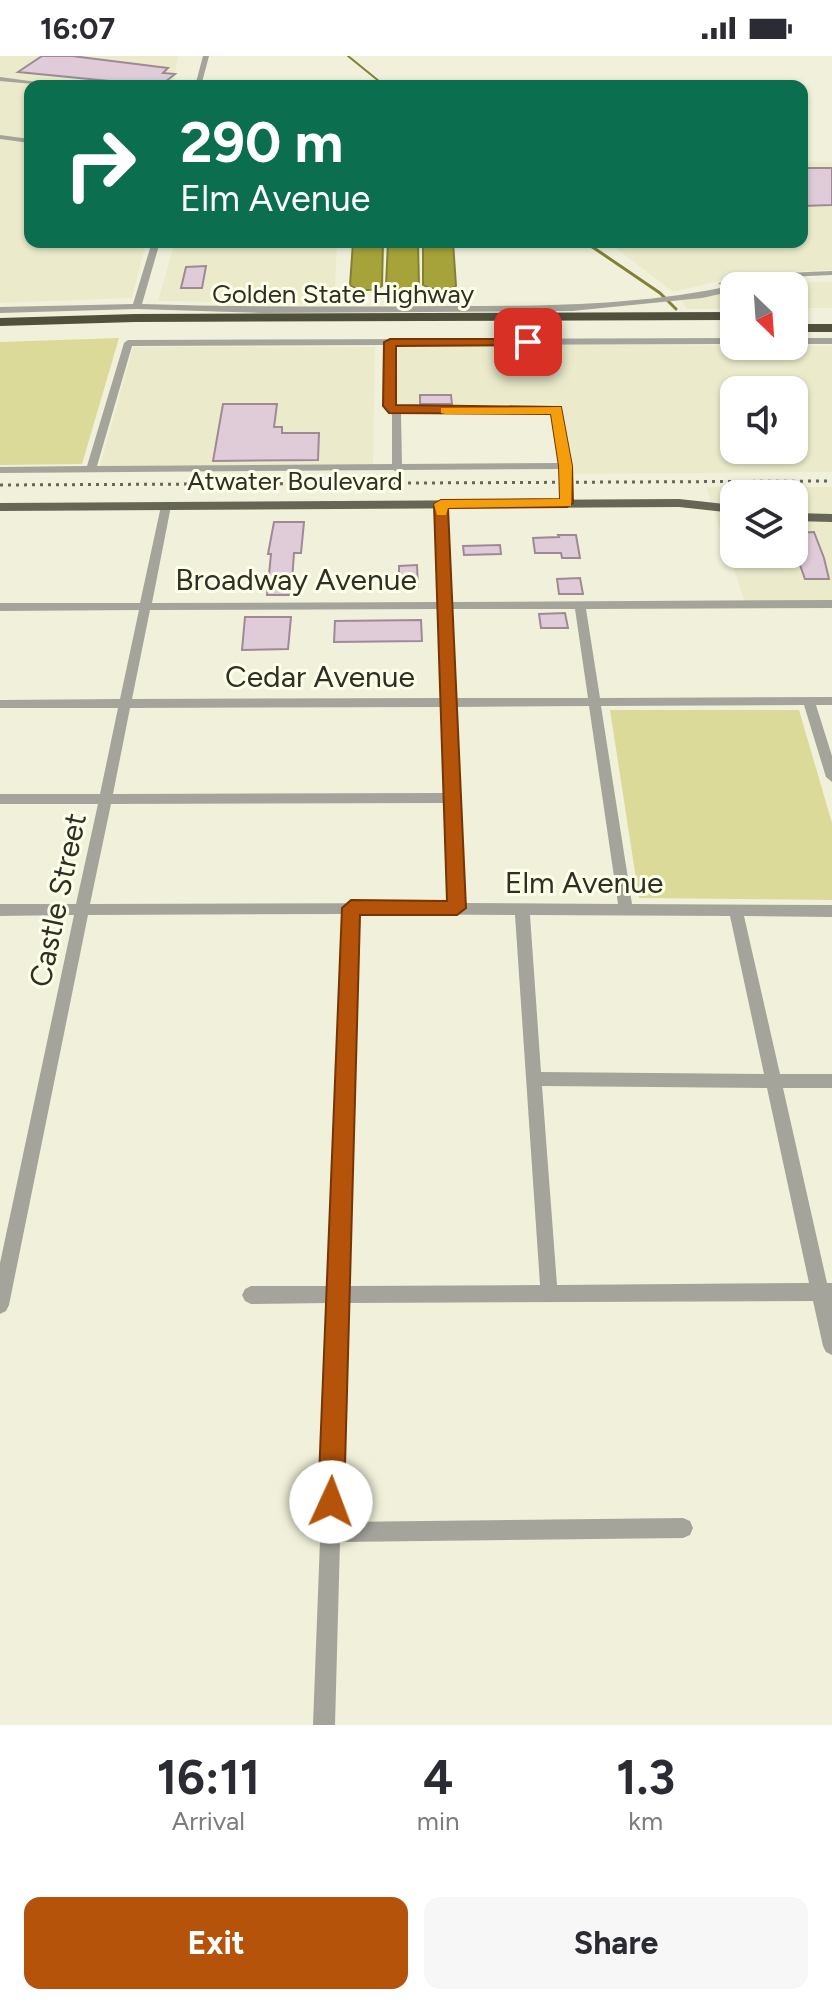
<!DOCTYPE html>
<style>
body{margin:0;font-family:Figtree,sans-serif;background:#f7f7f7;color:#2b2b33;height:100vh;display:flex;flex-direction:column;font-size:30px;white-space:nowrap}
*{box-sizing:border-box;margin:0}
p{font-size:26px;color:#7c7c81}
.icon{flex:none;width:44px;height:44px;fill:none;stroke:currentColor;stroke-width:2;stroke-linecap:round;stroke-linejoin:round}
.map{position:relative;height:1669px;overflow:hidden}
.drawer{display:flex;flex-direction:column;background:#fff;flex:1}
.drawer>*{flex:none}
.guide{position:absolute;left:24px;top:24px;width:784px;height:168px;border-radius:16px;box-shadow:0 2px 6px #0004;background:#0b6e4f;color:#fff;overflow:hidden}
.needle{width:52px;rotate:155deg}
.fabs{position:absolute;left:720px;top:216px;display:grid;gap:16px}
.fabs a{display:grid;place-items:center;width:88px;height:88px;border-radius:16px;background:#fff;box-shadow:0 2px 6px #0004;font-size:40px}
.pin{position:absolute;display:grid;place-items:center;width:68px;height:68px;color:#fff;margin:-34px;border-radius:16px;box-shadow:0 4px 12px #0006}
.me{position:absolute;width:88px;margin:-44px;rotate:2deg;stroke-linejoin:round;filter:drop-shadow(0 0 6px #0008)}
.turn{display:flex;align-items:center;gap:28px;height:168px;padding:0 24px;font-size:36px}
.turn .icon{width:104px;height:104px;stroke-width:2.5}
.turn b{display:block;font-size:56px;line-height:68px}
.eta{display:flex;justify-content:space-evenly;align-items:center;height:136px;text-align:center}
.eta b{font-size:48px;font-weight:700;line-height:56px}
.action{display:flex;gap:16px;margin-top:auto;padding:16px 24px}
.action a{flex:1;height:92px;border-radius:16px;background:#b45309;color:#fff;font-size:32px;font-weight:700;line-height:92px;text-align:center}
.action a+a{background:#f7f7f7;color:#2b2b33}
.status{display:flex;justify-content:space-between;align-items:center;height:56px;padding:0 40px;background:#fff;direction:ltr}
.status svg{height:22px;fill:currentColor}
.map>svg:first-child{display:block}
</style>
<div class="status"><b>16:07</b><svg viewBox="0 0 49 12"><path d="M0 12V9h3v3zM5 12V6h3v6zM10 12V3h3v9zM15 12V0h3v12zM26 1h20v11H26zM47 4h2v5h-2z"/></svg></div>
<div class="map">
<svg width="832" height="1669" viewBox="0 0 832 1669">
<rect width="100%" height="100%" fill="#f1f1db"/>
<!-- built -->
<g fill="#ebebcc" fill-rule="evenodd">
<path d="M0,0H178L173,30H30V186H146L132,242L0,247Z"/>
<path d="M802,106H832V214L748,218L673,236L608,186H802Z"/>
<path d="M337,191L334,248L158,245L173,192Z"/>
<path d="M799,226H832V252H794V230H759Z"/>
<path d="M734,236V253H687L681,244Z"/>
<path d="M449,288L832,290V416L570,418L556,348L395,349L399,290ZM734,334H794V394H734Z"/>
<path d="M133,291H375L373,409L100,410Z"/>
<path d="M706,431H832V547L745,546ZM734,438H794V498H734Z"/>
</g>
<!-- green -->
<g fill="#dbda99">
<path d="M119,282L82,408L0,409V286Z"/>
<path d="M610,654H799L832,767V844L639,842Z"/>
</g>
<!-- water -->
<g fill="#a7a33b" stroke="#838035" stroke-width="2">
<path d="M353,186H383L382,230C373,236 358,235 350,229Z"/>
<path d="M388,186H418L419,231C410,236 395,235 386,230Z"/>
<path d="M423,186H453L456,230C447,235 432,234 423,229Z"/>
</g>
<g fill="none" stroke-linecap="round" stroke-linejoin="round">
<!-- stream-far1 -->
<g stroke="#838035" stroke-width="2">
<path d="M348,0L385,30"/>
<path d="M585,186L593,192"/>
</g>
<!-- stream -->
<path stroke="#838035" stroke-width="3" d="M591,190L660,237L676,253"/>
</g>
<!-- building -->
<g fill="#e0cbd9" stroke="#9e8a97" stroke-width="2">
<path d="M42,0H72L168,12L163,17L175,18L160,30L18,16Z"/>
<path d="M802,112H832V149L802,150Z"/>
<path d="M206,210L202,232H181L186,211Z"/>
<path d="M420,339H451L452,348H420Z"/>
<path d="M223,348H277L274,371H282V377H319L318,404L213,405Z"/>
<path d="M274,466H304L301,497H294L291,539H267L271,498H268Z"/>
<path d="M814,476L824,502L829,523H805L800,509L794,477Z"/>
<path d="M558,479H576L580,502H562L561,497H535L533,482L559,481Z"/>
<path d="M500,489L501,498L464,499L463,490Z"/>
<path d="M417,509L418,531L399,532V510Z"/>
<path d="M580,522L583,538H559L557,523Z"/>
<path d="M565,557L568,572H541L539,558Z"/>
<path d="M245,561H291L288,593L242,594Z"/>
<path d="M421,564L422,585L334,586L335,565Z"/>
</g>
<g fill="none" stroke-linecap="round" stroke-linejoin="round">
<!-- minor -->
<g fill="#a4a49b" fill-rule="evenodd">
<path d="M203,0H209L201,30H195Z"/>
<path d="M0,21L52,28L55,30L0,25Z"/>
<path d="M0,79L30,83V87L0,83Z"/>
<path d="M152,186H160L142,248C244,251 346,251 448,250C543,250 640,250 734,229L736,230H734V235L702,242L572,255L262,257L137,253L0,257V251L133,248Z"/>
<path d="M832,215V219L760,222L722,230L718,227L760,218Z"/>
<path d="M734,282V288L394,289L396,351L559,352L571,410L572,447L567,450L562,447L561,413L401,414L397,416L393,414L0,417V411L87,410L124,287L128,284ZM385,289L384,350L392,359V408L97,410L132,290ZM401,357H552L560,407L402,408Z"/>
<rect x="794" y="282" width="38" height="6"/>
<path d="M441,445L446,448L451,546L832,544V552L586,553L600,642L832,641V649H816L832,700V726L826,721L804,649L601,650L632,848L832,849V861L744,860L780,1018H832V1032H783L827,1227H832V1299L826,1296L823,1290L813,1245L347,1247L341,1466L683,1462L690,1465L693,1472L690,1479L683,1482L340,1486L335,1669H313L329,1247L251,1248L245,1245L242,1239L245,1233L251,1230H330L344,858L88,859L9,1249L6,1255L0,1258V1207L74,859L0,860V848H76L98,748H0V738H100L118,652H0V644L120,643L139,554L0,555V547H140L161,450L166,447L171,450L152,547L439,546L436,448ZM439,553L443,642L132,643L150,554ZM451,553H575L588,642H455ZM589,650L618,848L464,847L455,651ZM443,651L446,737L113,738L130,652ZM446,747L450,847L90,848L111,748ZM358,858L515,859L540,1229L347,1230ZM530,859L730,860L764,1018L541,1016ZM542,1030L767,1032L809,1227L557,1229Z"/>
</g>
<!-- major -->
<g fill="#665" fill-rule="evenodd">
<path d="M679,443L734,449V457L679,451L0,455V447Z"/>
<path d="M794,457L832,458V466L794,465Z"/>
</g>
<!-- highway -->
<g fill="#50503d" fill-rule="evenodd">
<path d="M734,256V264L135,266L0,270V262L135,258Z"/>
<rect x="794" y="268" width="38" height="8"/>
</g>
<!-- rail -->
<path stroke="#666659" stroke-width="3" stroke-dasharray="3 5" stroke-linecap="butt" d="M0,429L832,425"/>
</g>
<!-- route -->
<path fill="#b45309" stroke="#753606" stroke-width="2" d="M390,283H532L534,286L528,289L396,290V349L561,351L572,410L573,447L567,451L448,452L466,852L457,859H360L344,1446L340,1455L331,1459L322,1455L318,1446L342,852L351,844L447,845L434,448L441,444L560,443L559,410L551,358L389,357L383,350L384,286Z"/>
<!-- slow -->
<path fill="#f59e0b" d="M561,351L572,410L571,450L448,452L446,459H437L434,448L441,444L560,443L559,410L551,358H445L441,357V352Z"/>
<g text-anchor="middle" stroke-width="6" stroke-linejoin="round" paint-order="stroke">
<!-- far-street labels -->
<g font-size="26" fill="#2f2f26" stroke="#feffe8">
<text x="343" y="247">Golden State Highway</text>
<text x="295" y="434">Atwater Boulevard</text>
</g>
<!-- street labels -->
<g font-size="30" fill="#2f2f26" stroke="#feffe8">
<text x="296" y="534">Broadway Avenue</text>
<text x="320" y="631">Cedar Avenue</text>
<text x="584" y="837">Elm Avenue</text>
<text transform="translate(58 844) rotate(-78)" y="10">Castle Street</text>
</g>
</g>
</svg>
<div class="fabs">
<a><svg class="needle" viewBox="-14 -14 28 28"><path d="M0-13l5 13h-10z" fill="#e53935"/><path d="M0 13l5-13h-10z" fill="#7c7c81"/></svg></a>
<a><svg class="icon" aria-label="sound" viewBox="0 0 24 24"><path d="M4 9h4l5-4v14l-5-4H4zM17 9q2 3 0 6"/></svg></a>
<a><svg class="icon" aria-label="layers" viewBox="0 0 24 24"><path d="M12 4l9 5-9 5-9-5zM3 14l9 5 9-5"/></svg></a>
</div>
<div class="pin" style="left:528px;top:286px;background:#d93025"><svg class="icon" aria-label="arrive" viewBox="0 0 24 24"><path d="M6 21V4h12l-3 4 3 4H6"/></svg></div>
<svg class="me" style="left:331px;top:1446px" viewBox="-20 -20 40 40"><circle r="19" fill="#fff"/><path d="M0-13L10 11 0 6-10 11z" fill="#b45309"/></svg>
<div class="guide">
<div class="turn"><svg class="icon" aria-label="right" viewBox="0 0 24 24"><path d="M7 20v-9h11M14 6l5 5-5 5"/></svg><div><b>290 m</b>Elm Avenue</div></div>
</div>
</div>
<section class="drawer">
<div class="eta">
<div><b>16:11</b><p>Arrival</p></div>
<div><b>4</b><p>min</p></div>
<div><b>1.3</b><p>km</p></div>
</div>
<div class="action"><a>Exit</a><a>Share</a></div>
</section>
